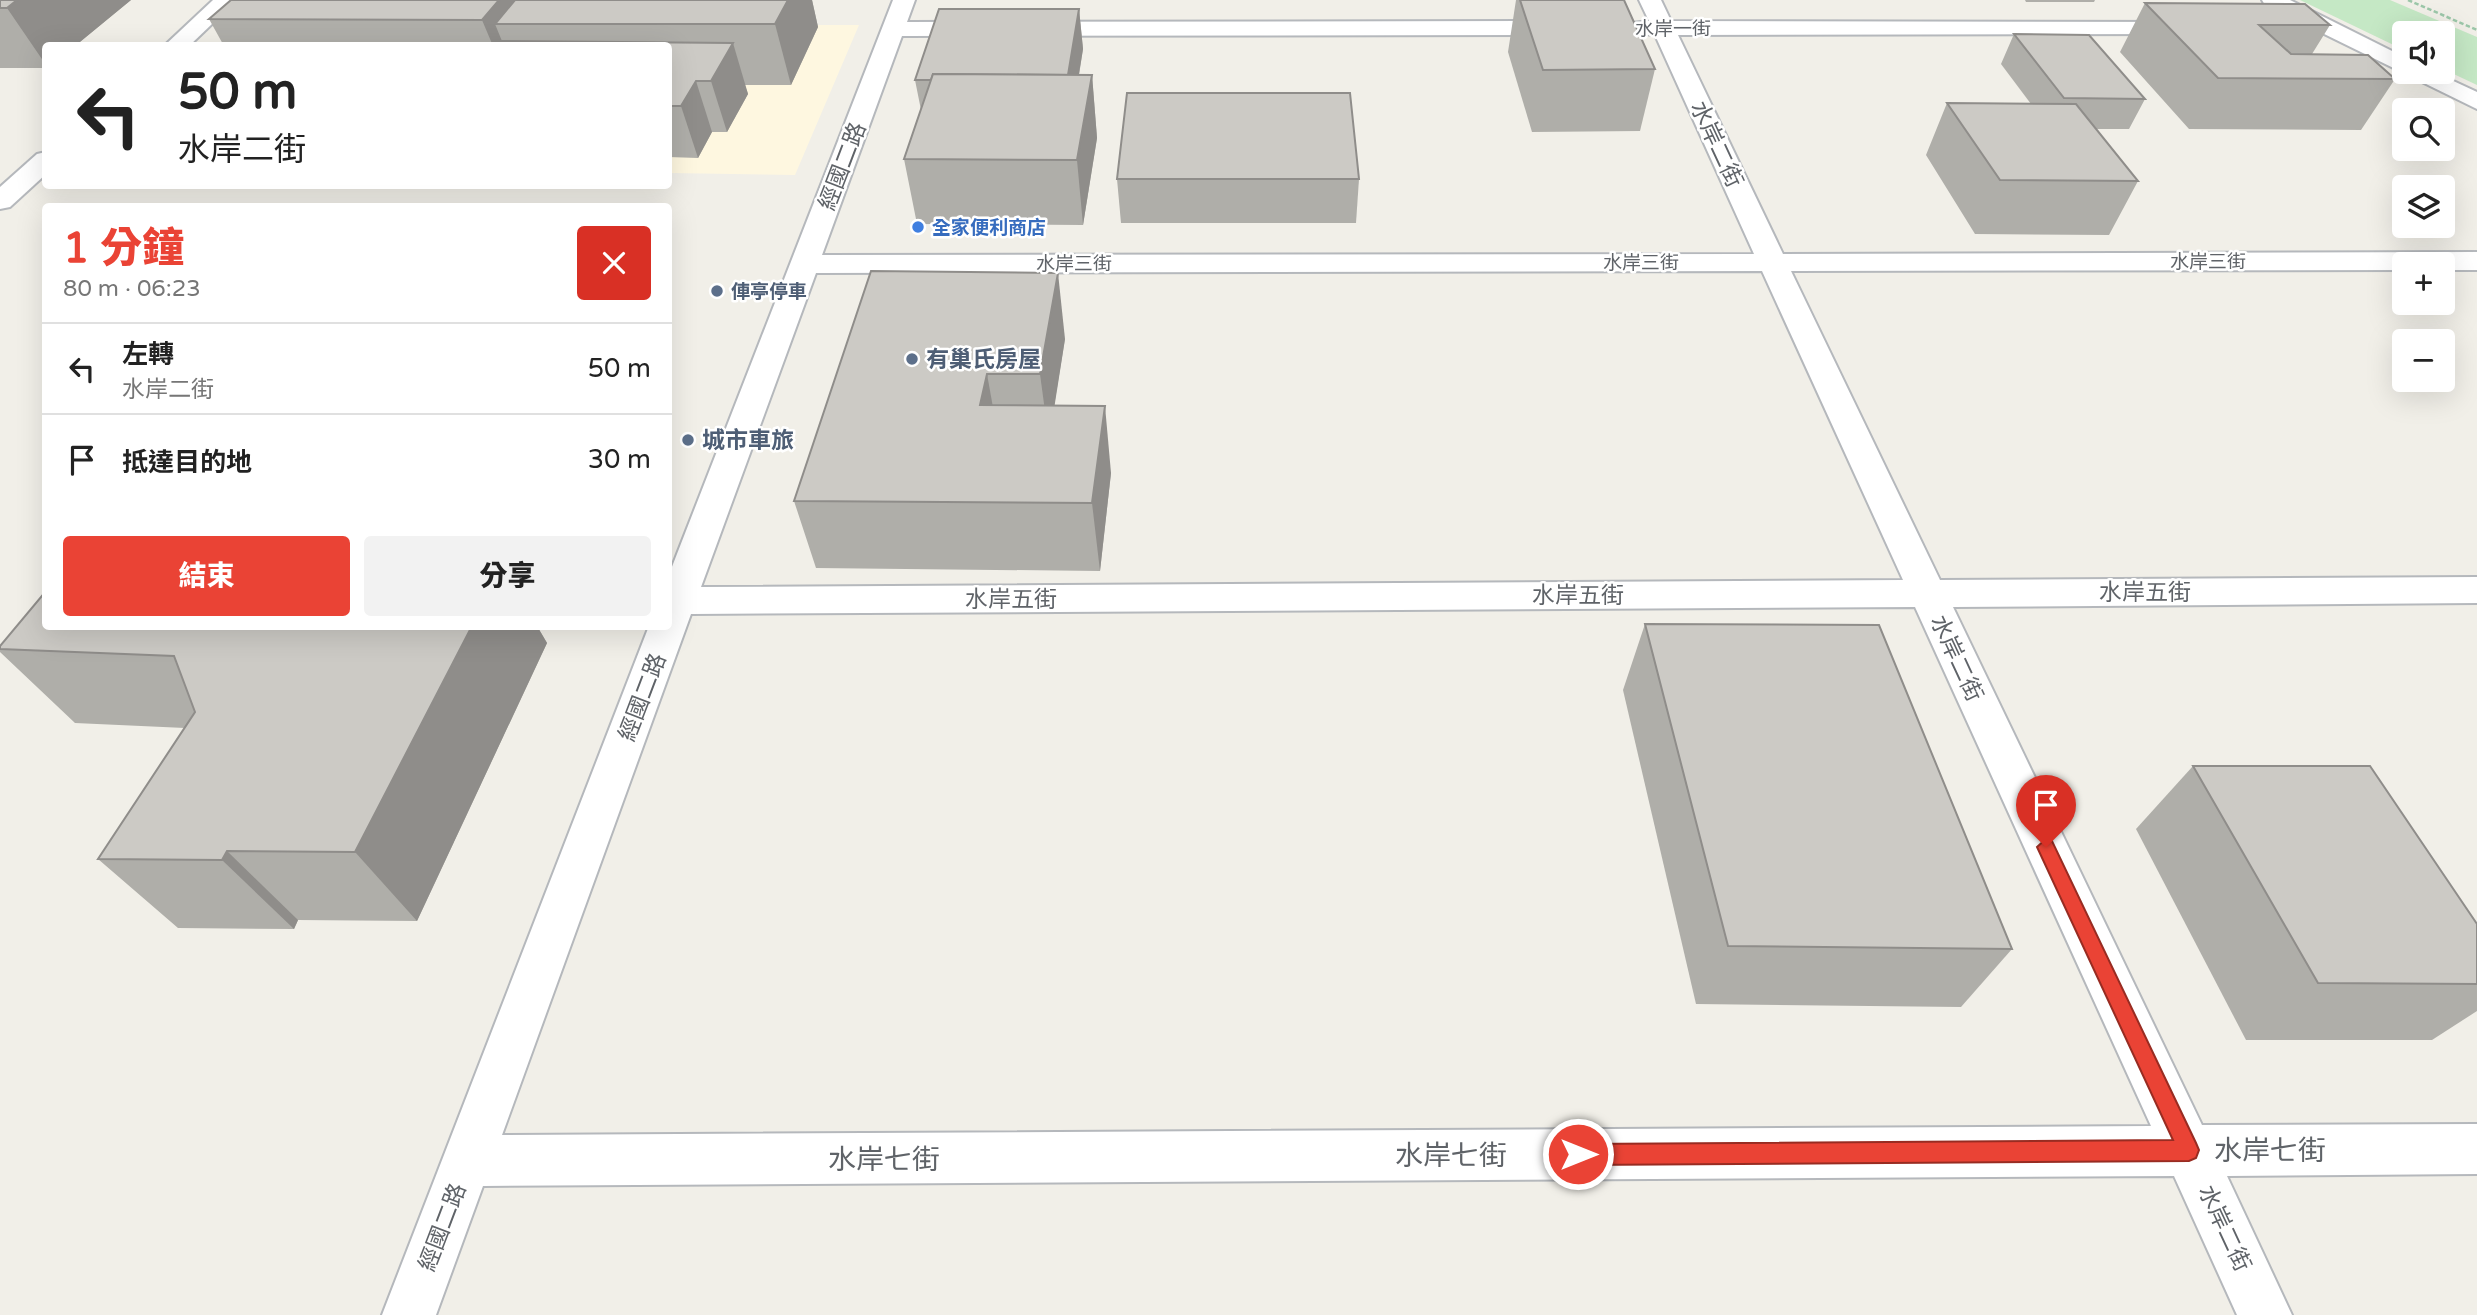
<!DOCTYPE html>
<html lang="zh-TW">
<meta charset="utf-8">
<style>
body{margin:0;font-family:"Varela Round","Noto Sans TC",sans-serif;background:#f2f2f2;color:#222;height:100vh;display:flex;flex-direction:column;font-size:26px;white-space:nowrap}
*{box-sizing:border-box;margin:0}
p{font-size:23px;color:#767676}
.icon{flex:none;width:38px;height:38px;fill:none;stroke:currentColor;stroke-width:2;stroke-linecap:round;stroke-linejoin:round}
.map{position:relative;flex:1;overflow:hidden}
.sheet{position:absolute;left:42px;top:203px;width:630px;height:427px;display:flex;flex-direction:column;background:#fff;border-radius:7px;box-shadow:0 7px 28px #0002}
.sheet>*{flex:none}
.guide{position:absolute;left:42px;top:42px;width:630px;height:147px;border-radius:7px;box-shadow:0 7px 28px #0002;background:#fff;color:#222;overflow:hidden}
.buttons{position:absolute;left:2392px;top:21px;display:grid;gap:14px}
.buttons a{display:grid;place-items:center;width:63px;height:63px;border-radius:7px;background:#fff;box-shadow:0 7px 28px #0002;font-size:35px}
.pin{position:absolute;display:grid;place-items:center;width:60px;height:60px;color:#fff;margin:-72px -30px;border-radius:50% 50% 50% 0;rotate:-45deg;box-shadow:0 0 7px #0007}
.pin .icon{rotate:45deg}
.me{position:absolute;width:77px;margin:-38px;rotate:90deg;stroke-linejoin:round;filter:drop-shadow(0 0 5px #0008)}
.turn{display:flex;align-items:center;gap:24px;height:147px;padding:0 21px;font-size:32px}
.turn .icon{width:91px;height:91px;stroke-width:2.5}
.turn b{display:block;font-size:49px;line-height:60px}
.round{display:grid;place-items:center;flex:none;width:74px;height:74px;border-radius:7px;background:#f2f2f2}
.summary{display:flex;align-items:center;justify-content:space-between;height:119px;padding:0 21px}
h1{font-size:42px;font-weight:800;line-height:52px;color:#ea4335}
.primary-button{display:flex;gap:14px;margin-top:auto;padding:14px 21px}
.primary-button a{flex:1;height:80px;border-radius:7px;background:#ea4335;color:#fff;font-size:28px;font-weight:800;line-height:80px;text-align:center}
.primary-button a+a{background:#f2f2f2;color:#222}
ul{padding:0;list-style:none}
li{display:flex;align-items:center;gap:21px;height:91px;padding:0 21px;border-top:2px solid #e0e0e0}
li div{flex:1}
li b{display:block;font-size:26px}
li em{font-style:normal}
.map>svg:first-child{display:block}
</style>
<div class="map">
<svg width="2477" height="1315" viewBox="0 0 2477 1315">
<rect width="100%" height="100%" fill="#f1efe8"/>
<!-- commercial -->
<path fill="#fef7e0" d="M556,25H859L795,175L669,173L668,46H541Z"/>
<!-- green -->
<path fill="#c5e8c5" d="M2300,0H2390L2477,37V85L2443,69V33H2404V50Z"/>
<g fill="none" stroke-linecap="round" stroke-linejoin="round">
<!-- minor casing -->
<g stroke="#b5b8bc" stroke-width="4">
<g id="minor">
<path d="M213,0H237L189,46H164Z"/>
<path d="M893,0H915L907,22L1562,21L1573,28L1562,35L902,36L822,255L1754,254L1655,35L1632,33L1629,28L1632,23L1649,21L1639,0H1661L1671,21L2193,22L2196,27L2185,34L1678,35L1783,254L2477,252V270H2443V264H2404V270L1791,271L1940,580L2477,577V603L1953,607L2202,1125L2477,1124V1174L2227,1176L2292,1315H2237L2174,1176L483,1186L436,1315H382L649,626H668V577ZM1762,271L1903,580L701,587L816,273ZM1915,607L2151,1126L502,1135L691,614Z"/>
<path d="M2262,0H2290L2404,57V72H2434L2477,92V109L2265,5Z"/>
<path d="M46,152V174L10,207L0,209V187L37,154Z"/>
</g>
</g>
<!-- path -->
<path stroke="#9cc7a9" stroke-width="2.5" stroke-dasharray="4.5 2.5" stroke-linecap="butt" d="M2408,0L2477,30"/>
<!-- minor -->
<use href="#minor" fill="#fff" fill-rule="evenodd"/>
</g>
<!-- wall -->
<g fill="#afaea9">
<path d="M0,0H131L75,46H46V68H0Z"/>
<path d="M231,0H812L818,27L791,85H745L748,94L727,132H712L698,158L668,157V46H224L209,19Z"/>
<path d="M1516,0H1624L1655,69L1640,131L1532,132L1508,52Z"/>
<path d="M2025,0H2095L2094,2H2026Z"/>
<path d="M2145,3L2330,25L2312,54L2395,79L2361,130L2189,129L2120,52Z"/>
<path d="M1079,9L1083,49L1079,75H1092L1097,138L1083,225L917,224L904,159L921,110L915,80Z"/>
<path d="M2014,34L2145,99L2129,129H2096L2138,181L2109,235L1975,234L1926,155L1947,103L2031,104L2001,64Z"/>
<path d="M1117,179H1359L1356,223H1121Z"/>
<path d="M871,271L1065,339L1054,406L1111,473L1100,571L816,568L794,501Z"/>
<path d="M1645,624L2012,949L1961,1007L1696,1004L1623,690Z"/>
<path d="M46,626H537L547,643L417,921L298,920L294,929L178,928L98,859L185,728L75,723L0,652V646Z"/>
<path d="M2193,766L2477,924V1011L2432,1040H2246L2136,829Z"/>
</g>
<!-- shaded-wall -->
<g fill="#8f8d8a">
<path d="M17,0H131L75,46H46V65L7,8Z"/>
<path d="M499,0H516L495,24L504,46H493L482,20Z"/>
<path d="M788,0H812L818,27L791,85L775,24Z"/>
<path d="M1079,9L1083,49L1071,122L1067,80Z"/>
<path d="M733,43L748,94L727,132L711,81Z"/>
<path d="M1092,75L1097,138L1083,225L1077,160Z"/>
<path d="M696,81L712,132L698,158L681,106Z"/>
<path d="M1058,273L1065,339L1049,441L1040,374Z"/>
<path d="M987,374L999,441L980,405Z"/>
<path d="M1105,406L1111,473L1100,571L1092,503Z"/>
<path d="M472,626H537L547,643L417,921L355,852Z"/>
<path d="M227,851L298,920L294,929L222,860Z"/>
</g>
<!-- building -->
<g fill="#cccac5" stroke="#8f8d8a" stroke-width="2">
<path d="M0,0H17L7,8H0Z"/>
<path d="M231,0H499L482,20L209,19Z"/>
<path d="M515,0H788L775,24H495Z"/>
<path d="M1520,0H1624L1655,69L1543,70Z"/>
<path d="M2145,3L2305,4L2330,25H2259L2291,54L2368,55L2395,79L2218,78Z"/>
<path d="M939,9H1079L1068,75L933,74L931,80H915Z"/>
<path d="M2014,34L2089,35L2145,99L2064,98Z"/>
<path d="M497,41L733,43L711,81H696L681,106H668V46H493Z"/>
<path d="M265,45L353,46H264Z"/>
<path d="M933,74L1092,75L1077,160L904,159Z"/>
<path d="M1127,93H1350L1359,179H1117Z"/>
<path d="M1947,103L2076,104L2138,181L2000,180Z"/>
<path d="M871,271L1058,273L1040,374H987L980,405L1105,406L1092,503L794,501Z"/>
<path d="M46,591V626H472L355,852L227,851L222,860L98,859L195,712L174,656L0,649V646Z"/>
<path d="M1645,624L1879,625L2012,949L1728,946Z"/>
<path d="M2193,766H2370L2477,924V984L2318,983Z"/>
</g>
<!-- route -->
<path fill="#ea4335" stroke="#982c22" stroke-width="2" d="M2046,839L2052,841L2196,1143L2199,1150L2196,1158L2189,1161L1578,1165L1570,1162L1567,1154L1570,1147L1578,1144L2173,1140L2037,847Z"/>
<!-- markers -->
<circle fill="#3f7fe0" stroke="#fff" stroke-width="2.5" cx="918" cy="227" r="7"/>
<g fill="#5c6f8a" stroke="#fff" stroke-width="2.5">
<circle cx="717" cy="291" r="7"/>
<circle cx="912" cy="359" r="7"/>
<circle cx="688" cy="440" r="7"/>
</g>
<g text-anchor="middle" stroke-width="5" stroke-linejoin="round" paint-order="stroke">
<!-- far-street labels -->
<g font-size="19" fill="#5f6368" stroke="#fff">
<text x="1673" y="35">水岸一街</text>
<text x="2208" y="268">水岸三街</text>
<text x="1641" y="269">水岸三街</text>
<text x="1074" y="270">水岸三街</text>
</g>
<!-- far-shop labels -->
<g font-size="19" font-weight="bold" fill="#366cbe" stroke="#fff" text-anchor="start">
<text x="932" y="234">全家便利商店</text>
</g>
<!-- far-service labels -->
<g font-size="19" font-weight="bold" fill="#4e5e75" stroke="#fff" text-anchor="start">
<text x="731" y="298">俥亭停車</text>
</g>
<!-- street labels -->
<g font-size="23" fill="#5f6368" stroke="#fff">
<text transform="translate(1717 144) rotate(65)" y="8">水岸二街</text>
<text transform="translate(842 166) rotate(-69)" y="8">經國二路</text>
<text x="2145" y="600">水岸五街</text>
<text x="1578" y="603">水岸五街</text>
<text x="1011" y="607">水岸五街</text>
<text transform="translate(1957 658) rotate(65)" y="8">水岸二街</text>
<text transform="translate(642 697) rotate(-69)" y="8">經國二路</text>
<text transform="translate(442 1227) rotate(-69)" y="8">經國二路</text>
<text transform="translate(2225 1228) rotate(65)" y="8">水岸二街</text>
</g>
<!-- service labels -->
<g font-size="23" font-weight="bold" fill="#4e5e75" stroke="#fff" text-anchor="start">
<text x="926" y="367">有巢氏房屋</text>
<text x="702" y="448">城市車旅</text>
</g>
<!-- near-street labels -->
<g font-size="28" fill="#5f6368" stroke="#fff">
<text x="2270" y="1160">水岸七街</text>
<text x="1451" y="1165">水岸七街</text>
<text x="884" y="1169">水岸七街</text>
</g>
</g>
</svg>
<div class="buttons">
<a><svg class="icon" aria-label="sound" viewBox="0 0 24 24"><path d="M4 9h4l5-4v14l-5-4H4zM17 9q2 3 0 6"/></svg></a>
<a><svg class="icon" aria-label="search" viewBox="0 0 24 24"><circle cx="10" cy="10" r="6"/><path d="M15 15l6 6"/></svg></a>
<a><svg class="icon" aria-label="layers" viewBox="0 0 24 24"><path d="M12 4l9 5-9 5-9-5zM3 14l9 5 9-5"/></svg></a>
<a>+</a>
<a>−</a>
</div>
<div class="pin" style="left:2046px;top:847px;background:#d93025"><svg class="icon" aria-label="arrive" viewBox="0 0 24 24"><path d="M6 21V4h12l-3 4 3 4H6"/></svg></div>
<svg class="me" style="left:1578px;top:1154px" viewBox="-20 -20 40 40"><circle r="17" fill="#ea4335" stroke="#fff" stroke-width="3"/><path d="M0-11L8 9 0 5-8 9z" fill="#fff"/></svg>
<div class="guide">
<div class="turn"><svg class="icon" aria-label="left" viewBox="0 0 24 24"><path d="M17 20v-9H6M10 6l-5 5 5 5"/></svg><div><b>50 m</b>水岸二街</div></div>
</div>
<section class="sheet">
<div class="summary"><div><h1>1 分鐘</h1><p>80 m · 06:23</p></div><a class="round" style="background:#d93025;color:#fff"><svg class="icon" aria-label="close" viewBox="0 0 24 24"><path d="M6 6l12 12M18 6L6 18"/></svg></a></div>
<ul>
<li><svg class="icon" aria-label="left" viewBox="0 0 24 24"><path d="M17 20v-9H6M10 6l-5 5 5 5"/></svg><div><b>左轉</b><p>水岸二街</p></div><em>50 m</em></li>
<li><svg class="icon" aria-label="arrive" viewBox="0 0 24 24"><path d="M6 21V4h12l-3 4 3 4H6"/></svg><div><b>抵達目的地</b></div><em>30 m</em></li>
</ul>
<div class="primary-button"><a>結束</a><a>分享</a></div>
</section>
</div>
